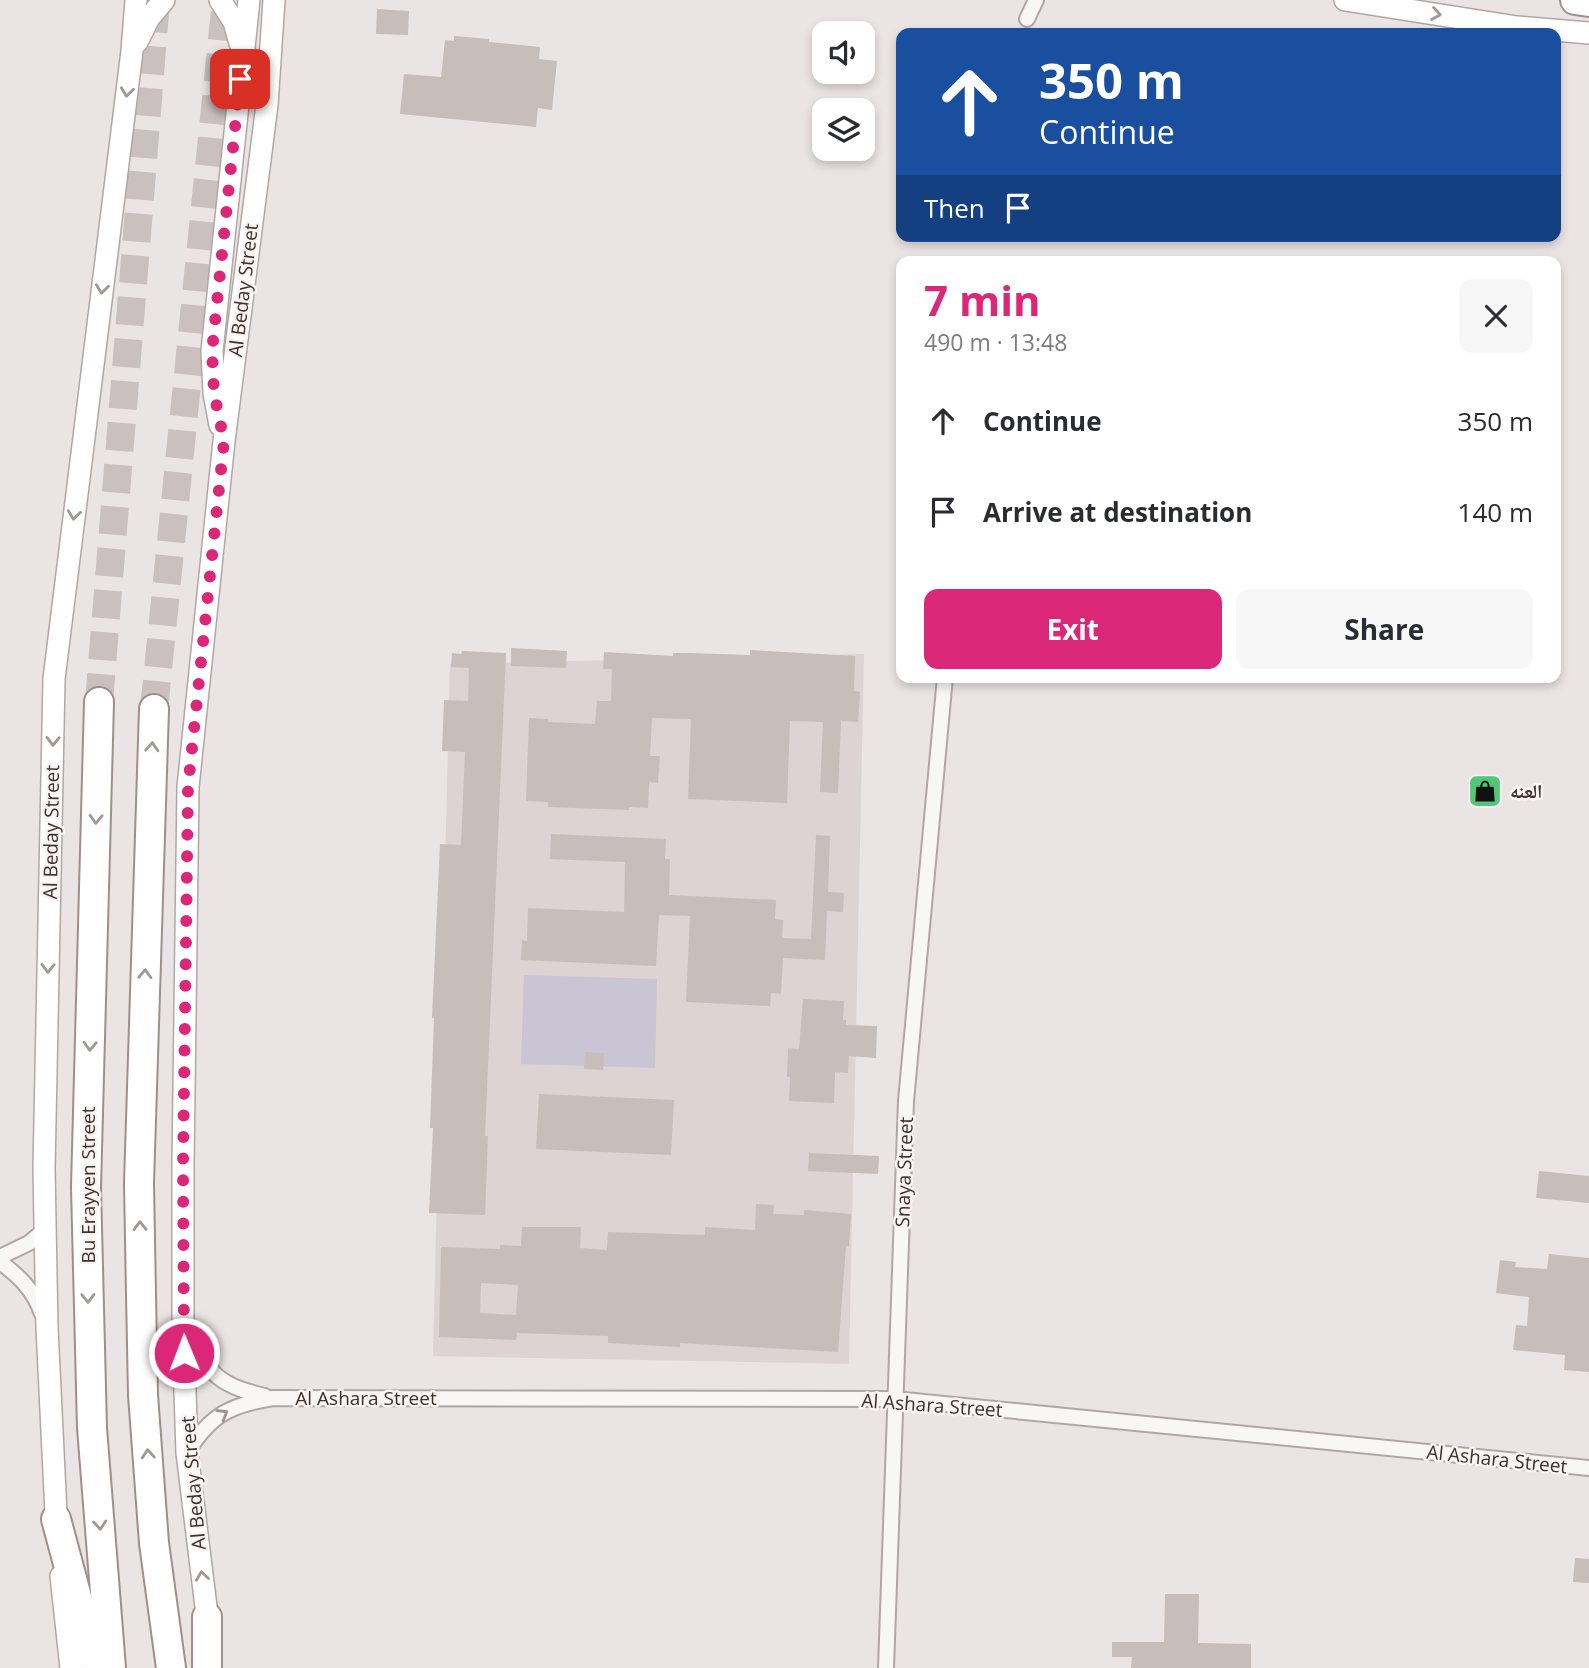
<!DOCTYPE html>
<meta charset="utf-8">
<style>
body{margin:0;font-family:"Open Sans","Noto Naskh Arabic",sans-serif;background:#f7f7f7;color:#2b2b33;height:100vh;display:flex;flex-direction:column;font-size:26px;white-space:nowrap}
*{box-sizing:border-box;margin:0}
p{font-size:23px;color:#7c7c81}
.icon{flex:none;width:38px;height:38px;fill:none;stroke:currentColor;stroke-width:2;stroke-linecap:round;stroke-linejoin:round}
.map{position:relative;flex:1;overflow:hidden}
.panel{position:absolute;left:896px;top:256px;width:665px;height:427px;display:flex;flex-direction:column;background:#fff;border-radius:14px;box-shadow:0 4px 10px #0003}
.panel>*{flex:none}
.hud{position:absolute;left:896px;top:28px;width:665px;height:214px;border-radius:14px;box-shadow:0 4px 10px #0003;background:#1a4fa0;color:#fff;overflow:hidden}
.tools{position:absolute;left:812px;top:21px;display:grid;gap:14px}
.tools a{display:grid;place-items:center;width:63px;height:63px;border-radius:14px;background:#fff;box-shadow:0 4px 10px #0003;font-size:35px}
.pin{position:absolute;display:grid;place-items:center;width:60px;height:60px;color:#fff;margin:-30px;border-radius:14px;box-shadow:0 4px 10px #0006}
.me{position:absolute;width:77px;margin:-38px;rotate:359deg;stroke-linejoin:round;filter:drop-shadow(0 0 5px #0008)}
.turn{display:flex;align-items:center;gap:24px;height:147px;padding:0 28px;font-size:32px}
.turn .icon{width:91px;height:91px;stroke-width:2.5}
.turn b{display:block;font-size:49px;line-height:60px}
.then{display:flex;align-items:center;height:66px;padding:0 28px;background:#0003;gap:14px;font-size:26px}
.round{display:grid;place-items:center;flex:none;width:74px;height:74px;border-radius:14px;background:#f7f7f7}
.headline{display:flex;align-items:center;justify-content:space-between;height:119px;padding:0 28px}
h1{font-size:42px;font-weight:700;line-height:52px;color:#db2777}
.action{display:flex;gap:14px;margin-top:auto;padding:14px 28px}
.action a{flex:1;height:80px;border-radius:14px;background:#db2777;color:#fff;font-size:28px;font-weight:700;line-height:80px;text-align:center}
.action a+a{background:#f7f7f7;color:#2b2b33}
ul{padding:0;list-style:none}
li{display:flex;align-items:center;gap:21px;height:91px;padding:0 28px}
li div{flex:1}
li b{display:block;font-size:26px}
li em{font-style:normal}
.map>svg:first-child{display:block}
</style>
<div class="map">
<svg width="1589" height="1668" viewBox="0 0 1589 1668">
<rect width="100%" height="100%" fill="#ebe4e4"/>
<!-- built -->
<path fill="#ddd3d2" d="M864,654L849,1364L433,1356L450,664Z"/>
<!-- green -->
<path fill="#c9c5d4" d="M524,975L657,979L655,1068L521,1064Z"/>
<!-- building -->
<g fill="#c7bdbb" fill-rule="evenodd">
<path d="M377,9L409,11L408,35L376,34Z"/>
<path d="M454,36L489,39V42L540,47L539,59L557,61L552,110L538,108L536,127L400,114L404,74L441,77L445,40L454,41Z"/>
<path d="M511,648L567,651L566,668L511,666Z"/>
<path d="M750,650L855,656L854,691L860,692L858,722L841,721L838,793L820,792L823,722L790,721L787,803L688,799L691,719L652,718L650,756H660L658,783L649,782L648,808L629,807V810L548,807V802L526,801L529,718L548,719V722L595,724L597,701H611L612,669H603L604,652L673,656V653H690L750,655Z"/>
<path d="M462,651L506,653L485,1136H488L485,1215L429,1213L433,1128H430L434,1018H432L440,844L461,845L465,752L442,751L444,700L468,701L469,668L451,667L452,653L461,654Z"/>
<path d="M551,834L666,839L665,859H670L669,895L776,900L775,919L783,920L782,938L811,939L816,835L830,836L828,892L844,893L843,912L827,911L825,960L783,958L781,994L771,993L770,1006L686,1002L690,916L659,915L656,966L521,960L522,940L527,941L528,908L624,912L625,862L550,859Z"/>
<path d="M803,999L844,1001L843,1020H846V1025L877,1026L876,1058L849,1056L848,1073L835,1072L834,1103L789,1101L790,1077H787L788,1048L799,1049Z"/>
<path d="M585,1052L604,1053L603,1070L584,1069Z"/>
<path d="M539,1094L674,1100L671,1155L536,1149Z"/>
<path d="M809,1153L879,1156L878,1174L808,1171Z"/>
<path d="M1539,1171L1589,1176V1203L1536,1198Z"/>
<path d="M756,1204L774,1205L773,1214L804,1215V1210L851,1214L849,1246H846L838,1352L680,1343V1347L608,1343V1336L517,1333L516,1340L439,1337L441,1247L500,1249V1245L521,1246L522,1227H581L580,1248L607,1250L608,1232L705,1235V1227L755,1230ZM481,1283L518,1285L516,1315L480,1313Z"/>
<path d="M1549,1254L1589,1258V1372L1564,1370L1565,1355L1513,1350L1516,1325L1527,1326L1529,1297L1496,1293L1500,1260L1516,1262L1515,1267L1547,1269Z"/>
<path d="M1575,1558L1589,1559V1583L1573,1582Z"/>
<path d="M1165,1594H1199L1198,1643L1251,1644V1668H1131L1132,1657H1112V1642H1164Z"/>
</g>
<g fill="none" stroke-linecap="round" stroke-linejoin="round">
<!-- highway-tunnel -->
<g stroke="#c9c0bf" stroke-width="28" stroke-dasharray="28 14" stroke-linecap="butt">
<path d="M99,702L156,0"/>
<path d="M154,709L226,0"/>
</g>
<!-- street casing -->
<g stroke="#b2a6a5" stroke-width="18">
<g id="street">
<path d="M1027,19L1036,0"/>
<path d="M0,1257L29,1243L46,1229"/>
<path d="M0,1262C19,1276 34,1290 42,1314"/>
<path d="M185,1331C210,1372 215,1385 265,1396"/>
<path d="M187,1453C210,1415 230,1405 273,1398L894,1399L1589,1468"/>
<path d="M886,1668L906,1101L945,677"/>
</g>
</g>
<!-- secondary casing -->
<g stroke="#b2a6a5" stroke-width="24">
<g id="secondary">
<path d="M220,0L234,22L240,43"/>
<path d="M1345,0L1517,27L1589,33"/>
<path d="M137,42L149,18L164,0"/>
<path d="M220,425L214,393L212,351L249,0"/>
<path d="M57,1534L47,1328L44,1169L54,679L132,51L136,0"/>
<path d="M61,1576L71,1668"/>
<path d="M209,1631L187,1453L183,1328V1166L188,787L224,441L267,105L274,0"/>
</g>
</g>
<!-- highway casing -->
<g stroke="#a18e8c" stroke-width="32">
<g id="highway">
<path d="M1575,0L1589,2"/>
<path d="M99,702L86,1187L92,1428L111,1668"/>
<path d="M154,709L139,1183L141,1295L143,1395L154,1543L171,1668"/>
<path d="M56,1519L96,1668"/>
<path d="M207,1668V1617"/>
</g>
</g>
<!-- street -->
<use href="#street" stroke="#f9f7f6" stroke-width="14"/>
<!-- secondary -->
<use href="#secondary" stroke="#fff" stroke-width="21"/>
<!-- highway -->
<use href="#highway" stroke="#fff" stroke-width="28"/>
</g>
<!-- one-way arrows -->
<defs><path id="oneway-chevron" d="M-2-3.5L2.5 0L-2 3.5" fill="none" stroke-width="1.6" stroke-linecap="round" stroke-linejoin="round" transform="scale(1.75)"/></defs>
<g stroke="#a09796">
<use href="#oneway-chevron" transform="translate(1436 14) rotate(9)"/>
<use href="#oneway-chevron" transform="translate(127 92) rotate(97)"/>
<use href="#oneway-chevron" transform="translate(102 289) rotate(97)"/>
<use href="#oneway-chevron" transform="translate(74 515) rotate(97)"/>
<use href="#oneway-chevron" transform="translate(53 741) rotate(91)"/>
<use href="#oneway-chevron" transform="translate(152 747) rotate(-87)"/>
<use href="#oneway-chevron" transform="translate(96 819) rotate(92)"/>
<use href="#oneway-chevron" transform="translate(48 968) rotate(91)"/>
<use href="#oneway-chevron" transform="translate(145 974) rotate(-88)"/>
<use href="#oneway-chevron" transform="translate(90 1046) rotate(92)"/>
<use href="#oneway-chevron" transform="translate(140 1226) rotate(-91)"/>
<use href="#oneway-chevron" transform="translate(88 1298) rotate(89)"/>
<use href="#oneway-chevron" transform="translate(148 1454) rotate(-94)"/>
<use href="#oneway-chevron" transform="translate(100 1525) rotate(85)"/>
<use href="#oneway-chevron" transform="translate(202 1576) rotate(-98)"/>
</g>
<use stroke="#9e9391" href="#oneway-chevron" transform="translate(223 1414) rotate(-31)"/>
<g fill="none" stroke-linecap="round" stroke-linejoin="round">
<!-- route -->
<path stroke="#db2777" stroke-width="12" stroke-dasharray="0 21.6" d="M184,1353L183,1166L188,787L224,441L214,393L212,351L240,79"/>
</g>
<!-- icons -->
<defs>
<g id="shop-square" transform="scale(1.75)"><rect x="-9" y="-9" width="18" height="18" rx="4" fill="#52c679" stroke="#f8f4f3"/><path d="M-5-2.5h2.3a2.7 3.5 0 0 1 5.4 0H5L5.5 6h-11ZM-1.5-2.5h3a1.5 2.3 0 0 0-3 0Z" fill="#111"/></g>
</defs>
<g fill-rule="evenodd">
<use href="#shop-square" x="1485" y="791"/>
</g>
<g text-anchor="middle" stroke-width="5" stroke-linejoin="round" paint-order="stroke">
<!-- street labels -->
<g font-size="19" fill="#422f2c" stroke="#f8f4f3">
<text transform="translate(243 290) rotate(-83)" y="7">Al Beday Street</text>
<text transform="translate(51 832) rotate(-89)" y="7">Al Beday Street</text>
<text transform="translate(904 1172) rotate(-88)" y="7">Snaya Street</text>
<text transform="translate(88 1185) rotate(-90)" y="7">Bu Erayyen Street</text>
<text x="366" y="1405">Al Ashara Street</text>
<text transform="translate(932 1405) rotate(4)" y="7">Al Ashara Street</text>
<text transform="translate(1497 1459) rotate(6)" y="7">Al Ashara Street</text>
<text transform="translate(193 1483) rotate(-95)" y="7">Al Beday Street</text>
</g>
<!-- poi labels -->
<g font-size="19" font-weight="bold" fill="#422f2c" stroke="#f8f4f3" text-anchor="start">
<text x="1510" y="798">العنه</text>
</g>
</g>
</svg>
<div class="tools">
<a><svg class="icon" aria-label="sound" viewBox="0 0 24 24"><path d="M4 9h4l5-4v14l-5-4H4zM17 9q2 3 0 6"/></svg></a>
<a><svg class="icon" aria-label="layers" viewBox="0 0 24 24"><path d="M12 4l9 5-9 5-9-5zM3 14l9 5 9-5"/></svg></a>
</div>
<div class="pin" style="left:240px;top:79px;background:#d93025"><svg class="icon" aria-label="arrive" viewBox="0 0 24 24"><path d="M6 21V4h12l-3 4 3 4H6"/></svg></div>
<svg class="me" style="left:184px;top:1353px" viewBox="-20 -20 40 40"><circle r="17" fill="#db2777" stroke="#fff" stroke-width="3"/><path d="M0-11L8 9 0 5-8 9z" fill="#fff"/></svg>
<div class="hud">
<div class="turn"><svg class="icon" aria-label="ahead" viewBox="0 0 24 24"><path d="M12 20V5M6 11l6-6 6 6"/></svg><div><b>350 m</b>Continue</div></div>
<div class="then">Then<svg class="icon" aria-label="arrive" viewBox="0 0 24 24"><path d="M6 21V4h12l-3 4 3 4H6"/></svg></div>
</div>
<section class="panel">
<div class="headline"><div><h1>7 min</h1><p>490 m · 13:48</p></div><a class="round"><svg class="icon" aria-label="close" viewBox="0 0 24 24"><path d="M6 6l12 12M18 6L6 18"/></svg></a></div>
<ul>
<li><svg class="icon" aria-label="ahead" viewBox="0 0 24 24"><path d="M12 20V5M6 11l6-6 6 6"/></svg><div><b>Continue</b></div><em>350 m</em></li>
<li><svg class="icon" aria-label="arrive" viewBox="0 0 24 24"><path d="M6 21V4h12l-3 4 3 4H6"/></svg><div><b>Arrive at destination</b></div><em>140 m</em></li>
</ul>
<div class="action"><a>Exit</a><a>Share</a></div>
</section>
</div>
